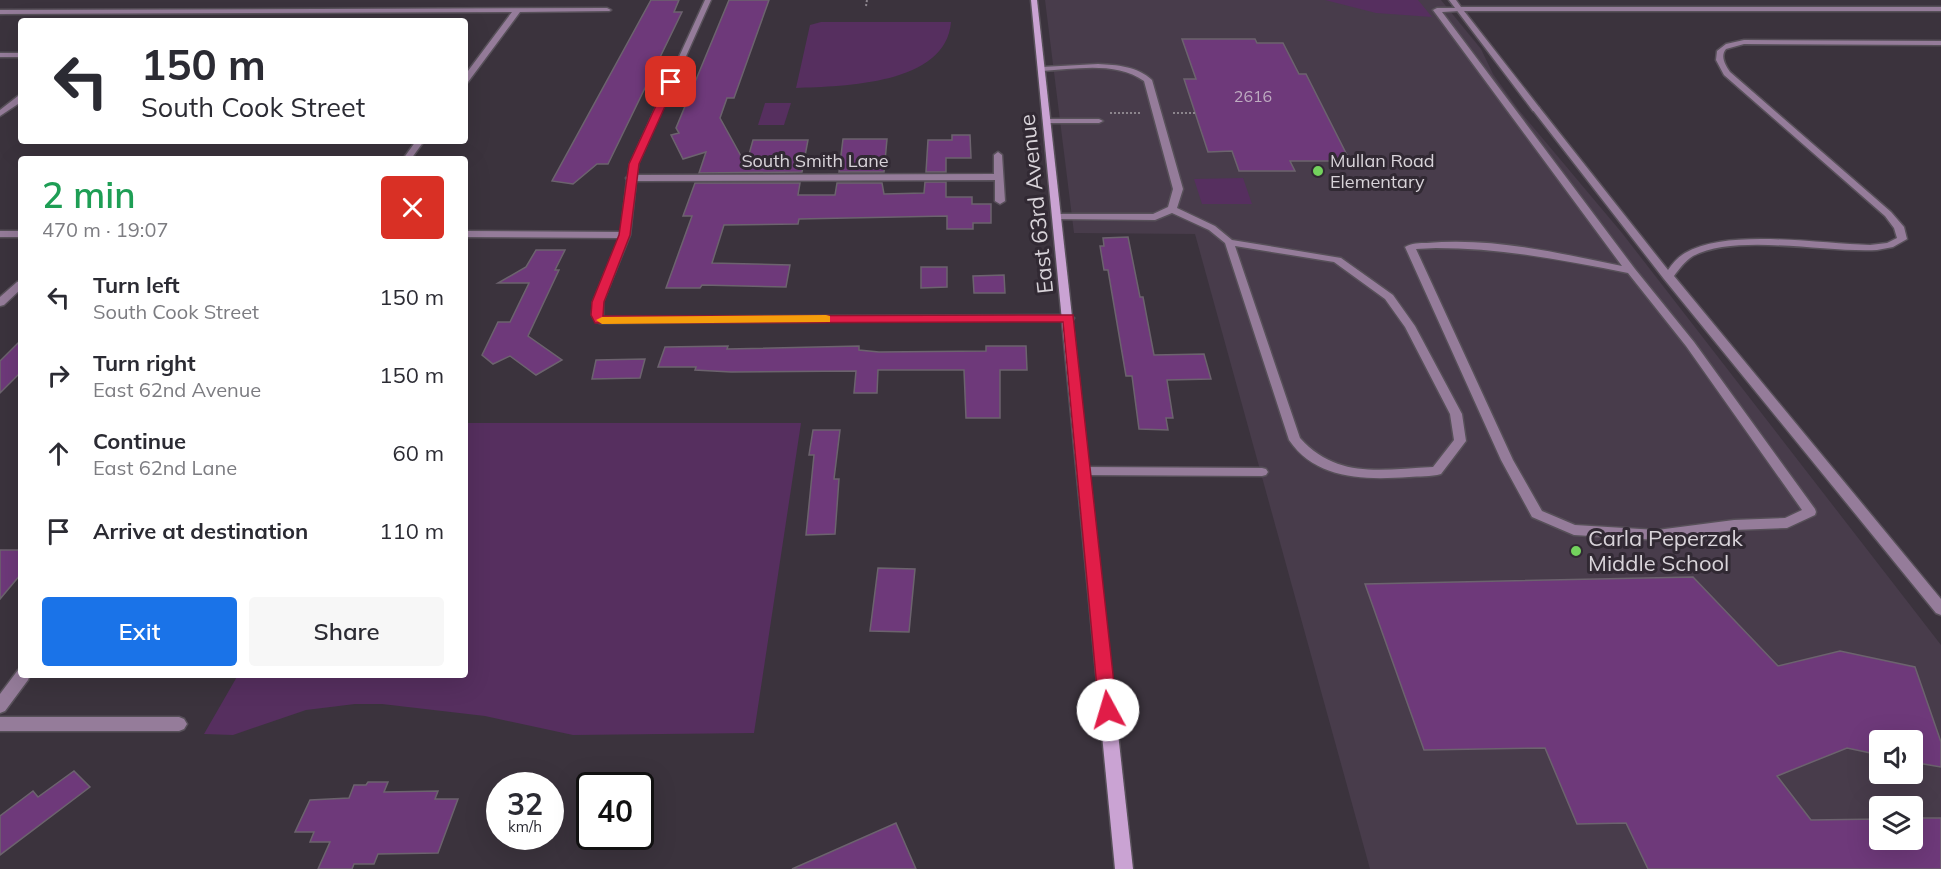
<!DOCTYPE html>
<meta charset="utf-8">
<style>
body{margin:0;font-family:Mulish,sans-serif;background:#f7f7f7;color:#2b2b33;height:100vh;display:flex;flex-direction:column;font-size:22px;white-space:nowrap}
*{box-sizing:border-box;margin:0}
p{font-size:20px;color:#7c7c81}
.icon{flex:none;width:33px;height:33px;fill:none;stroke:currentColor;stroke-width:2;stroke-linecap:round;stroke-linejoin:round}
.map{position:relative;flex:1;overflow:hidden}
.drawer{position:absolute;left:18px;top:156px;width:450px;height:522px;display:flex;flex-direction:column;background:#fff;border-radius:6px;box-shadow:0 6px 24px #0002}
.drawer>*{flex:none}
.top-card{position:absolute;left:18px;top:18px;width:450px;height:126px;border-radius:6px;box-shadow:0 6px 24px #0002;background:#fff;color:#2b2b33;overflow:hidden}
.tools{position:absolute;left:1869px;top:730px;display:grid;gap:12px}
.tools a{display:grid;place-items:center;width:54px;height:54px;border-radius:6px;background:#fff;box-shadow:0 6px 24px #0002;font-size:30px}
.speed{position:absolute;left:486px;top:772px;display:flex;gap:12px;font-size:30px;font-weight:700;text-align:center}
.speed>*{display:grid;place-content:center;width:78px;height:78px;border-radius:50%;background:#fff;box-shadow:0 6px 24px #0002;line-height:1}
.speed small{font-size:15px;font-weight:400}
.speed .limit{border:3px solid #111;border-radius:9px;background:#fff;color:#111}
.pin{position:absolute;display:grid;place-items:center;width:51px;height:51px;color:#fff;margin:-26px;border-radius:12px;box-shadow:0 3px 9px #0006}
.me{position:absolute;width:66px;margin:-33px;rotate:354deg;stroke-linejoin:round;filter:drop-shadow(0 0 4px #0008)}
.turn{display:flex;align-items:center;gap:21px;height:126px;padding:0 24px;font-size:27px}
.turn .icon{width:78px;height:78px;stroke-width:2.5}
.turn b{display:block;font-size:42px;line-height:51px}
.round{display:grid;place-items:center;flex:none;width:63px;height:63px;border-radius:6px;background:#f7f7f7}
.overview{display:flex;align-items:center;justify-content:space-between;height:102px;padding:0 24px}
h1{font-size:36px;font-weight:600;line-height:45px;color:#1e9e55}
.action{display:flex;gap:12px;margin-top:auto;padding:12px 24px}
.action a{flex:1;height:69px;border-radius:6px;background:#1a73e8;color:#fff;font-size:24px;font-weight:600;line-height:69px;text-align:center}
.action a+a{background:#f7f7f7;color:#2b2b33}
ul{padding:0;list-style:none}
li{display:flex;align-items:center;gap:18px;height:78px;padding:0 24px}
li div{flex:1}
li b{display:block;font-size:22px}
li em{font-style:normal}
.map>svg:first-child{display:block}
</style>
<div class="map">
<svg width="1941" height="869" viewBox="0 0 1941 869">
<rect width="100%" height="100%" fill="#3b333d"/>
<!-- built -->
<path fill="#483c4b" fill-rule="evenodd" d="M1045,0H1441L1481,49L1493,74L1518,109L1622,233L1941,645V869H1370L1195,234L1074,233ZM1880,741H1912V774H1880ZM1880,807H1912V840H1880Z"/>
<!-- green -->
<g fill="#562f5f">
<path d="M1325,0H1418L1432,17L1376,13Z"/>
<path d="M821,22H951C946,85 844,86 796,88L810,25Z"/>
<path d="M765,103H791L784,125H758Z"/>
<path d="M1243,178L1252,204H1202L1194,179Z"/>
<path d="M465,423H801L754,733L573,735L485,716L382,704H355L306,710L233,735L204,734L238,675H465Z"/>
</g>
<!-- building -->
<g fill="#6e397a" stroke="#6c636e" stroke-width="1.5">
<path d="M651,0H679L674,12H682L608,164H597L573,184L552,181Z"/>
<path d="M729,0H769L734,98H727L720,118L746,165L753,140H808L802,172L699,173L706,152L683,159L671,135L679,133L676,128Z"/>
<path d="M1182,39H1255L1257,43H1283L1299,74H1306L1350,161H1290L1295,171H1239L1232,151L1208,152L1184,79H1196Z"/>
<path d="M952,135H970L971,158H946V172H926L928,140H952Z"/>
<path d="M843,139H887L884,172H839Z"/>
<path d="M925,182H946V197H972V204H991V223H973V229H947V216L799,219L798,224L724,225L712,263L790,265L786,287L702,285L700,288H666L692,216H683L695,183H800L798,195H835L837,183H882L884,194L924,193Z"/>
<path d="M1128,237L1140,297H1143L1154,355L1204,354L1211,379L1167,380L1173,418H1166L1168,430L1139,429L1132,376H1126L1108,270H1104L1100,246H1104L1103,238Z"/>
<path d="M536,250H565L555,270H559L528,336L562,360L536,375L510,356L493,364L482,355L498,322H510L529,283H498L526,267Z"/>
<path d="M921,267H947V287L921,288Z"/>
<path d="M1004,275L1005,293H974L973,276Z"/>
<path d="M21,340V372L0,393V361Z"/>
<path d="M728,346L727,349L859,346V350L879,352L986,351V346H1026L1027,370H1000V418H966L964,370H878L877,393H854L856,371L731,372L695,370L696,367H658L665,347Z"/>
<path d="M645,359L640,378L592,379L596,360Z"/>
<path d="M813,430H840L834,479H839L835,534L806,535L814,455H809Z"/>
<path d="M0,550H21V574L0,599Z"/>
<path d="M878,568L915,569L909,632L870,631Z"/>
<path d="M1693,577L1778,666L1840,651L1915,667L1941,742V767L1912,762V741H1880V755L1847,748L1777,776L1811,820L1880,819V840H1912V818H1941V869H1648L1626,823L1577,824L1545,748L1424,750L1365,584Z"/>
<path d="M74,771L90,787L0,855V816L33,791L38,797Z"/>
<path d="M368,782H388L384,792L438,791L435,799H458L438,853L378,854L374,864H354L352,869H318L330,842H310L314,832H295L310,800L349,798L354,785H366Z"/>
<path d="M896,823L916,869H792Z"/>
</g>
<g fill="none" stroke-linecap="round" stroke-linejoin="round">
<!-- lane casing -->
<g stroke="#575059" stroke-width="3">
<g id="lane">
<path d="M1461,8L1462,9L1459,11L1442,12L1635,269L1694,342L1815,509L1816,512L1815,515L1787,528L1734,530L1657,540L1574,535L1532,517L1501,460L1405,247C1411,243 1420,243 1427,243C1492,237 1559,253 1622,266L1433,10L1437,8ZM1436,248C1501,248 1564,260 1628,273L1686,346L1802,510L1785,518L1734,520L1657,530L1575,525L1542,511L1513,460L1416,249Z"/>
<path d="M1744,40L1941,41V45L1744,44L1726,49C1720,56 1725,65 1730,72L1891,212L1904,227L1907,239L1893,247L1877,250C1826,253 1737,233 1693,256C1685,261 1679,269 1674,276L1941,599V615L1936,613L1664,279L1532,109L1539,107L1668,270C1673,263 1678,257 1685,253C1728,228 1819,244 1870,245L1887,243L1897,238L1894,228L1885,216L1724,75L1716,60L1717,51L1726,44Z"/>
<path d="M1098,64C1117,65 1137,66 1152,80L1183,189L1177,208L1215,226L1232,240L1341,258L1393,295L1415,326L1462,414L1466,441L1441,474C1431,477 1419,476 1409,477C1365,480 1316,480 1289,440L1225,243L1209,230L1172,213L1155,220L1055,219L1053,217L1058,214H1153L1168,207L1173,189L1144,81C1116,61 1075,69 1042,71L1038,69L1042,67ZM1235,246L1334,262L1385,299L1405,327L1450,414L1454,440L1433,467C1383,469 1338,480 1300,438Z"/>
<path d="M1045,119H1099L1103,121L1099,123H1048L1044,121Z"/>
</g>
</g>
<!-- street casing -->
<g stroke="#575059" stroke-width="3">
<g id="street">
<path d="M705,0H711L638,164L637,175L994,174V155L998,152L1002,155L1005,201L1000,204L995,201V180L636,181L630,235L603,302V317L1069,315L1074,318L1073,320L600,323L596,322L592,315L593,302L619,238L465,237V231L621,232L627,180L626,178L628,176L630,164Z"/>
<path d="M1449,0H1456L1461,7H1941V11H1464L1539,107L1540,109L1536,111H1533Z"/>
<path d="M607,8L611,10L609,11L520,12L468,82H465V75L512,12L0,14V10Z"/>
<rect x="0" y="53" width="21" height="4"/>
<path d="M18,96H21V102L0,116V110Z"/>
<path d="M416,141H424L411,159H403Z"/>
<rect x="0" y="231" width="21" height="6"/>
<path d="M21,281V289L4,305L0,306V297L17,282Z"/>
<path d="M1084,467L1262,468L1266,469L1268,472L1266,475L1262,476L1084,475L1080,474L1078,471L1080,468Z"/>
<path d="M21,669V675H30L28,680L5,711L0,713V694L18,670Z"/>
<path d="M0,717H179L184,719L187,724L184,729L179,731H0Z"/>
</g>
</g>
<!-- secondary casing -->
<g stroke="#575059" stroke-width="3">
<path id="secondary" d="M1031,0H1037L1133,869H1115Z"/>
</g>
<!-- path -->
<g stroke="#8c858d" stroke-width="2" stroke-dasharray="2 2" stroke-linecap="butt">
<path d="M866,6L867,0"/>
<path d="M1110,113H1142"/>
<path d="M1173,113H1195"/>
</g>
<!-- lane -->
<use href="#lane" fill="#957c9a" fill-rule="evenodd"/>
<!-- street -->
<use href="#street" fill="#957c9a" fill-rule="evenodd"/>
<!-- secondary -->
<use href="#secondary" fill="#caa3d3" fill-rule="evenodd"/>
</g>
<!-- route -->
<path fill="#e11d48" stroke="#92132f" stroke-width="1.5" d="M671,79L676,82L639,164L630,235L604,302L603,316L1073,315L1117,710L1114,715L1108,718L1102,715L1099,710L1063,322L595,323L591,315L592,302L619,235L629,164L667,82Z"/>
<!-- slow -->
<path fill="#f59e0b" d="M826,315L830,316V322L602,324L596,320L602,317Z"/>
<!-- markers -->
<g fill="#73d25d" stroke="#312933" stroke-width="2">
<circle cx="1318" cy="171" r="6"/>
<circle cx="1576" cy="551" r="6"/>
</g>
<g text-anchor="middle" stroke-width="6" stroke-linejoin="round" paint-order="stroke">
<!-- far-number labels -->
<g font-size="16" fill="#beacc1">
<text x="1253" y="102">2616</text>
</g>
<!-- far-street labels -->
<g font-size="18" fill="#d8d3d9" stroke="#312933">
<text x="815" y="167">South Smith Lane</text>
</g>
<!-- far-poi labels -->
<g font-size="18" fill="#d8d3d9" stroke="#312933" text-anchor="start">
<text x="1330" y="167">Mullan Road<tspan x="1330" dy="21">Elementary</tspan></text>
</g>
<!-- street labels -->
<g font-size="22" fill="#d8d3d9" stroke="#312933">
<text transform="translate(1036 204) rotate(-96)" y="8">East 63rd Avenue</text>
</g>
<!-- poi labels -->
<g font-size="22" fill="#d8d3d9" stroke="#312933" text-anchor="start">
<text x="1588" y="546">Carla Peperzak<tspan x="1588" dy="25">Middle School</tspan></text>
</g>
</g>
</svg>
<div class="tools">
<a><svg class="icon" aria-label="sound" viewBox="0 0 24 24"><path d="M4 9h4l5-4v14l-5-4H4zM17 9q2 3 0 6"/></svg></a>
<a><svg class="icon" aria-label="layers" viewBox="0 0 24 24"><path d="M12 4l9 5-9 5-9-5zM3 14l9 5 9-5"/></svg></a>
</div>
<div class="speed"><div>32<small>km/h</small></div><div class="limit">40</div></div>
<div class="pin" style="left:671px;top:82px;background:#d93025"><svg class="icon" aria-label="arrive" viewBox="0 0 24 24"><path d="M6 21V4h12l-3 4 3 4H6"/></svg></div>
<svg class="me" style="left:1108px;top:710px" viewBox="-20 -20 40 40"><circle r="19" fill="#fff"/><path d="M0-13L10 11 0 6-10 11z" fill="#e11d48"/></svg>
<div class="top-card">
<div class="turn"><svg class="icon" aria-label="left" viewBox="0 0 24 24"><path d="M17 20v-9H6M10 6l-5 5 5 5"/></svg><div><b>150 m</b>South Cook Street</div></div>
</div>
<section class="drawer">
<div class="overview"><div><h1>2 min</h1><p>470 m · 19:07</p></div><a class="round" style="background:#d93025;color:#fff"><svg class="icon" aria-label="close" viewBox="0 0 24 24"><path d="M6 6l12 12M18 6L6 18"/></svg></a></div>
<ul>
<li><svg class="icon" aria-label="left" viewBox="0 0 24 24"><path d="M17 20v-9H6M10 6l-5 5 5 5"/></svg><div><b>Turn left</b><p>South Cook Street</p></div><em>150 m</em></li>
<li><svg class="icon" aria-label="right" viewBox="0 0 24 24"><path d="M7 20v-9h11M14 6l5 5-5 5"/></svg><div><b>Turn right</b><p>East 62nd Avenue</p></div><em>150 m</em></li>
<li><svg class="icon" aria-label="ahead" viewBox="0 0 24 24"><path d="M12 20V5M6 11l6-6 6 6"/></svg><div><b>Continue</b><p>East 62nd Lane</p></div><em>60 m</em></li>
<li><svg class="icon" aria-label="arrive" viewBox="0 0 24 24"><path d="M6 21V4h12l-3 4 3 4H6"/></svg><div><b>Arrive at destination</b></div><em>110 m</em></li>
</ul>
<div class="action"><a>Exit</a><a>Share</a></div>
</section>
</div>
